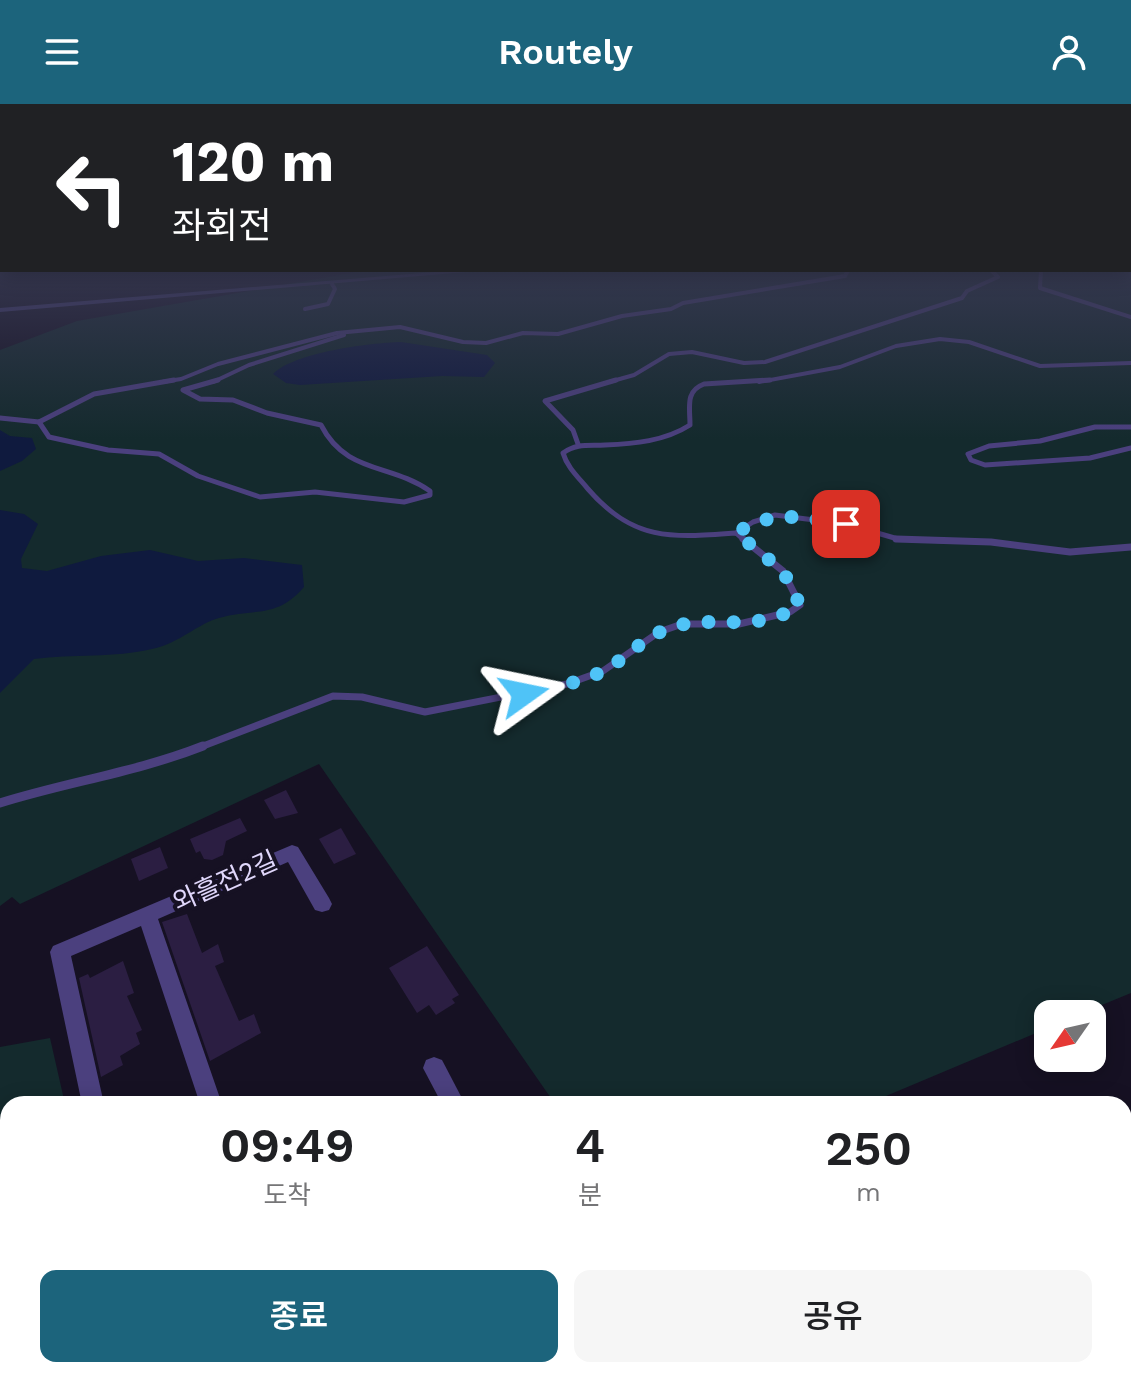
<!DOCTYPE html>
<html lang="ko">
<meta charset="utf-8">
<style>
body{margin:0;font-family:"Work Sans","Noto Sans KR",sans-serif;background:#f6f6f6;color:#202124;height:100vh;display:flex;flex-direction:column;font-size:30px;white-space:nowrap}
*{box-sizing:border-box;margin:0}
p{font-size:26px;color:#757577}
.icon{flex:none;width:44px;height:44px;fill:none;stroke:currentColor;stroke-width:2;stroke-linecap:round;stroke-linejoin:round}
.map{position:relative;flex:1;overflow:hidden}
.side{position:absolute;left:0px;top:992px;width:1132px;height:282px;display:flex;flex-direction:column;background:#fff;border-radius:24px 24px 0 0;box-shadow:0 4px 20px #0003}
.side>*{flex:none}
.guide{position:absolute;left:0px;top:0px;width:1132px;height:168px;box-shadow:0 4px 20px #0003;background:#202124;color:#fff;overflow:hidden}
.needle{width:52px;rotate:236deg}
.buttons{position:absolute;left:1034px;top:896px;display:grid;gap:16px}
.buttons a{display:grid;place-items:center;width:72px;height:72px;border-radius:16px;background:#fff;box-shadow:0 4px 20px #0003;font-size:40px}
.pin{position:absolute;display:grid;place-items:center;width:68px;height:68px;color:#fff;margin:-34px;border-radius:16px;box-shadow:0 4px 12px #0006}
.me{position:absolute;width:88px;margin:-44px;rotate:78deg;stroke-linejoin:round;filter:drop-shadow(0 0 6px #0008)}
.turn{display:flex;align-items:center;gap:28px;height:168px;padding:0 40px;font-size:36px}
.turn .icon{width:104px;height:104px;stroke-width:2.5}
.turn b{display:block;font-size:56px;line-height:68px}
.eta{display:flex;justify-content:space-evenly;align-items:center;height:136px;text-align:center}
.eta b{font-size:48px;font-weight:600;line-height:56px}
.button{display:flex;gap:16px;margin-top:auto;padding:16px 40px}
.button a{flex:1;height:92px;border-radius:16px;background:#1c647c;color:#fff;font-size:32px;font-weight:600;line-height:92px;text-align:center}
.button a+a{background:#f6f6f6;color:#202124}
header{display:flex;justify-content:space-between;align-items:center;height:104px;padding:0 40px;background:#1c647c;color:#fff;font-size:36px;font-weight:600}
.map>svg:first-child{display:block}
</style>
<header><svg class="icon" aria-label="menu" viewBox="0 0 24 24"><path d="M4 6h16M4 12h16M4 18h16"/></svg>Routely<svg class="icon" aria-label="person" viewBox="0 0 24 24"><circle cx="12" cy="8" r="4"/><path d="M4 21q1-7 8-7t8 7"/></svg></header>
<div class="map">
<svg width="1131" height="1273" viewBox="0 0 1131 1273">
<rect width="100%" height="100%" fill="#161123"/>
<!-- green -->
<g fill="#142a2d">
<path d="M1131,157V889L1080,910H1048V924L867,1000H555L319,660L20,800L12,793L0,802V246L77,217L368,166H1130Z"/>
<path d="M50,934L65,1000H8V1140L0,1144V943Z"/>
<path d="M8,1262V1266H125L126,1273H0V1266Z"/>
</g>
<!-- water -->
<g fill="#0f1a3e">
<path d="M401,238L487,251L495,259L484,273L442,272L300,281L286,279L273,270C295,248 370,239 401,238Z"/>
<path d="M0,326L10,332L32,334L36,345L22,357L0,367Z"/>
<path d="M0,406L24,410L38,420L21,455L22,464L47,467L101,452L150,446L198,457L244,454L302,461L304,483C277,515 254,504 219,514C197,520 180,539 152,545C115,554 72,550 34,555L0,589Z"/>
</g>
<!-- building -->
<g fill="#2b1e42">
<path d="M286,686L298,709L275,715L264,696Z"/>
<path d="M240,714L247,727L226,737L223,751L212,756L204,755L200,747L196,749L190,735Z"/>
<path d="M341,724L356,750L334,760L319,735Z"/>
<path d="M160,743L168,764L139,777L131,755Z"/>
<path d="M187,810L202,849L218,840L224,858L215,862L239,917L254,910L261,929L210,957L162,818Z"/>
<path d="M427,842L459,891L452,895L455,899L436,911L429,901L417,909L389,864Z"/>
<path d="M123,857L134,889L127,892L142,926L136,929L140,940L120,952L123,961L101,973L79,874L88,870L90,874Z"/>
</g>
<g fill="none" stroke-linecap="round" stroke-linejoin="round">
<!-- lane-far3 -->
<g stroke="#4b407e" stroke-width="4">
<path d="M1041,166L1040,184L1131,213"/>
<path d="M305,205L328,200L335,185L332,180"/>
<path d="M162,278L181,275L218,260L337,229L400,223L463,238L486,239L523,229L558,230L622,212L671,205L683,199L845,172L848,166"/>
<path d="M213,278L249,261L344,231"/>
<path d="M609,278L634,271L669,250L692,248L744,259L765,258L962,194L967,187L998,173L991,166"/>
<path d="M759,278L840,263L896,242L940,235L969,238L1040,262L1131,259"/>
</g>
<!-- lane-far2 -->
<g stroke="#4b407e" stroke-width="5">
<path d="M0,314L39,318L94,290L174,276"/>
<path d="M39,318L49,333L108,346L159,350L198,372L260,393L315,388L404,398L430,391V387C390,359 346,370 321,321L267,309L233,296L200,295L183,286L218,276"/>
<path d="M1131,323H1095L1040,337L989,342L968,350L971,356L985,361L1090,354L1131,344"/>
<path d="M578,340L573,326L545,297L616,276"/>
<path d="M736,429L753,418L775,411L846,420L898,435L946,437"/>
<path d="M745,437L736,429C671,434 633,437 588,385C578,373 567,363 563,349C577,339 589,342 605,341C634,340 665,337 690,321C690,303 685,287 704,280L770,276"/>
</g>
<!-- lane-far1 -->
<g stroke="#4b407e" stroke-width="7">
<path d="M896,435L991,438L1070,448L1131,443"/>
<path d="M198,644L333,592L362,593L425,608L567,580L603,567L659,528L682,520H739L790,508L800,501L783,467L743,435"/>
</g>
<!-- lane -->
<path stroke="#4b407e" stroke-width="9" d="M0,699C67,678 137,668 203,642"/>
<!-- street -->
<g fill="#4b407e" fill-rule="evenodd">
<path d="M458,166H489L0,208V204Z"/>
<path d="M292,741L298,743L329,794L332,800L329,806L322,808L315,806L288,758L158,815L222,1000H200L141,822L71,852L104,1000H82L50,848L53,842Z"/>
<path d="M434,953L442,956L465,1000H442L423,964L426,956Z"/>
<path d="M142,1266H170L172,1273H144Z"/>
</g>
</g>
<!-- sky -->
<linearGradient id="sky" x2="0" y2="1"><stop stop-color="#0c0913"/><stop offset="0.47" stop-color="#363850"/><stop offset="1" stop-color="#363850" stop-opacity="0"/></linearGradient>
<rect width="1131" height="335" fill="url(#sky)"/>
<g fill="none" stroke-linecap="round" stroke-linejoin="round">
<!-- route -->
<path stroke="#4fc3f7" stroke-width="14" stroke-dasharray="0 25.2" d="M524,590C549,584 577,580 601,568C629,554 645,529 680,521C719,512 760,529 800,501L783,467L736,429C779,403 800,415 846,420"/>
</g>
<g text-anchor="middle" stroke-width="8" stroke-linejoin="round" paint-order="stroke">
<!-- street labels -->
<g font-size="26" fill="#e0d7fb" stroke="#161123">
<text transform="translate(225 777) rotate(-24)" y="9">와흘전2길</text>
</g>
</g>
</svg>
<div class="buttons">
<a><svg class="needle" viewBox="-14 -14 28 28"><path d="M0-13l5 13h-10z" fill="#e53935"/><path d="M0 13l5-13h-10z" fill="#757577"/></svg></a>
</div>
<div class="pin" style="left:846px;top:420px;background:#d93025"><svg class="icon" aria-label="arrive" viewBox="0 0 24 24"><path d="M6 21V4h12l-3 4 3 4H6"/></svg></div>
<svg class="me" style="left:524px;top:590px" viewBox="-20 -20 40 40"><path d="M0-17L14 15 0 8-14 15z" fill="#4fc3f7" stroke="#fff" stroke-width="4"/></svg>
<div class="guide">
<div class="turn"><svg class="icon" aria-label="left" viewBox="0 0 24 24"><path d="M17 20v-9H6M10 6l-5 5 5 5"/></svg><div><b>120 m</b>좌회전</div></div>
</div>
<section class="side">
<div class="eta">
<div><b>09:49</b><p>도착</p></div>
<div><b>4</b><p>분</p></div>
<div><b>250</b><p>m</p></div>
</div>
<div class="button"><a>종료</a><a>공유</a></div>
</section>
</div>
